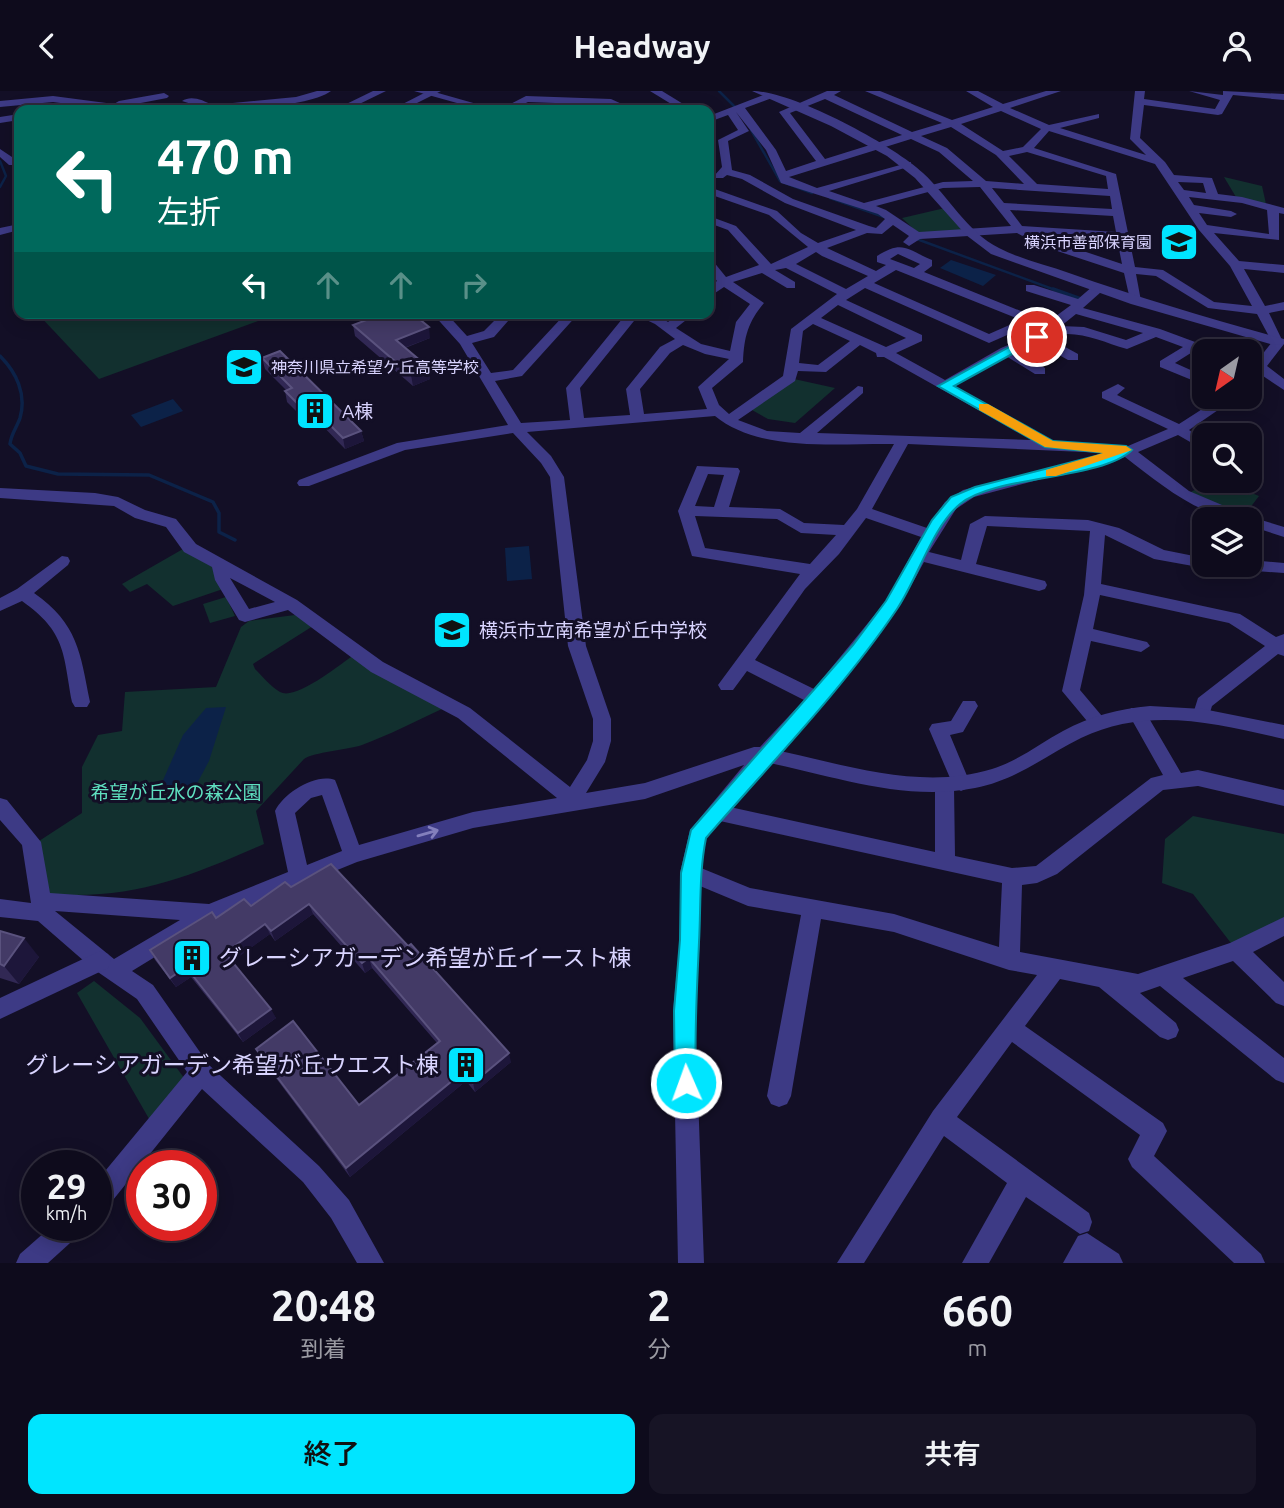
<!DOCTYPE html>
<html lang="ja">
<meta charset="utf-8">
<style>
body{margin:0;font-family:Ubuntu,"Noto Sans JP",sans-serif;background:#171425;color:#f1f3f6;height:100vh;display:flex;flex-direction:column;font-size:26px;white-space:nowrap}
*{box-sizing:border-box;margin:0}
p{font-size:23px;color:#9b9ba3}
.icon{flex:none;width:38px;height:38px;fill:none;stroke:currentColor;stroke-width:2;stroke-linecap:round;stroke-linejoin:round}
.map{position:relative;height:1172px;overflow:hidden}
.panel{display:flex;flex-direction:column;background:#0e0b1c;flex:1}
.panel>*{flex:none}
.hud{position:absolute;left:14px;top:14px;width:700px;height:214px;border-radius:14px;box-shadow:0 4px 18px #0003,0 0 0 2px #2e2b3b;background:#00695c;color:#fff;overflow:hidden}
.needle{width:46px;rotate:214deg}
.tools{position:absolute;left:1192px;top:248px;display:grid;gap:14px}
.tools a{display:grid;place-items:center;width:70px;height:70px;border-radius:14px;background:#0e0b1c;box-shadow:0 4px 18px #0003,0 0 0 2px #2e2b3b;font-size:35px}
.speed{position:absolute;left:21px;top:1059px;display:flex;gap:14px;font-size:35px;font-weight:700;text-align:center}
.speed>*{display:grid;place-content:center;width:91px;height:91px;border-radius:50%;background:#0e0b1c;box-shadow:0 4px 18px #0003,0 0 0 2px #2e2b3b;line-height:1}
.speed small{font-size:18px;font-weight:400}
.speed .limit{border:10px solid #d22;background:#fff;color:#111}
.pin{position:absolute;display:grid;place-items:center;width:60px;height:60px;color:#fff;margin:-30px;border:4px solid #fff;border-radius:50%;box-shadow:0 2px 7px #0007}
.me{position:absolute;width:77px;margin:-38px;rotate:358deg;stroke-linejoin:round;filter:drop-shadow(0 0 5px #0008)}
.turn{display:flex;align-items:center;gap:24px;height:147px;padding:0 28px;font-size:32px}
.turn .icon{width:91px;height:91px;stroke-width:2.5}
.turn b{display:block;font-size:49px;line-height:60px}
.lanes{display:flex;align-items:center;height:66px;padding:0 28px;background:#0003;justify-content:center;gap:35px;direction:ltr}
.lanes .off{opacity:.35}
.eta{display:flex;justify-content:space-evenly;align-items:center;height:119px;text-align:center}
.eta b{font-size:42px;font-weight:600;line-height:49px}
.action{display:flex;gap:14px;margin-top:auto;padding:14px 28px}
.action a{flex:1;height:80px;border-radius:14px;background:#00e5ff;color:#111;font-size:28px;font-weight:600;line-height:80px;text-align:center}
.action a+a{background:#171425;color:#f1f3f6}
header{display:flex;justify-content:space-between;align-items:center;height:91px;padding:0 28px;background:#0e0b1c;font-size:32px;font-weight:600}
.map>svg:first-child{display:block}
</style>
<header><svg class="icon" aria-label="back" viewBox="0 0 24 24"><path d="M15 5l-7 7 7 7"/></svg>Headway<svg class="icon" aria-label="person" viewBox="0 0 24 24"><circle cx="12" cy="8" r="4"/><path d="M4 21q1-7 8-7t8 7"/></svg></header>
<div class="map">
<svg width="1284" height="1172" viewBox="0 0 1284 1172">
<rect width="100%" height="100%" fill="#130f26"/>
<!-- green -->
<g fill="#12302f">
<path d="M1224,86L1262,95L1266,113L1236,106Z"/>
<path d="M945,117L964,140L919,143L902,127Z"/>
<path d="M37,222H280L99,288Z"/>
<path d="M794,288L835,297L795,332L768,328L752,319Z"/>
<path d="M1211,390H1222L1259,405L1243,426L1189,402Z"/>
<path d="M183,458L218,479L223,498L173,515L147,493L130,501L122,493Z"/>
<path d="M226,506L235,525L210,532L203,513Z"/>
<path d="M295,524L313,535L253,573L255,578C262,585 271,596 280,601C296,610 340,573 354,564L442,618C416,630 389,644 362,654C347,659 314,661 304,668L256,720L264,753C188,786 134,809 50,803L36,752L82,722V676L98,644L122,640L125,601L216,596L241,536L249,530Z"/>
<path d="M1193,725L1284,743V830L1234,856L1193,803L1162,792L1165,748Z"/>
<path d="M94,890L140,927L187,991L152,1033L77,902Z"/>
</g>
<!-- water -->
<g fill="#0c2248">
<path d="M951,169L996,184L983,195L940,177Z"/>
<path d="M173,308L183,320L141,336L131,324Z"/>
<path d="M529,455L532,488L507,490L505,457Z"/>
<path d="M226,616L209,670L193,700L176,703L160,696L183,644L206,617Z"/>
</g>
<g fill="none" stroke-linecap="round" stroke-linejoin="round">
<!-- stream-far1 -->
<g stroke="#0c2248" stroke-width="2.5">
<path d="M719,0L737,18"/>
<path d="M751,39L780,90L812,102"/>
<path d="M0,70L6,85L0,96"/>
<path d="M830,107L884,126"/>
<path d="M914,147L1058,200"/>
</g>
<!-- stream -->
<g stroke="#0c2248" stroke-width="3.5">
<path d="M1053,198L1081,208"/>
<path d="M0,265C16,281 27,303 20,327C17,336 11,343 10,353L20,362L26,375L58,383L149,384L213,411L219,422V441L235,449"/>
</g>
<!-- minor -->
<g fill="#3d3a85" fill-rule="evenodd">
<path d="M317,0H331C308,17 228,19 197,19L201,16L182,10C191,4 203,9 212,14L296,6Z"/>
<path d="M373,0H386L347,19H334Z"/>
<path d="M414,0H431L498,19H482Z"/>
<path d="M650,0H662L693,19H681Z"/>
<path d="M827,0H841L834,4L912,41L942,32L865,0H880L952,29L993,16L966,0H978L1003,13L1046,0H1061L1010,17L1049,34L1099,23V27L1060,37L1146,64L1130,48L1135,0H1145L1144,8L1215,18L1220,9L1189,0L1223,4V0L1284,3V9L1233,4L1222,23L1218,24L1144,14L1140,47L1165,71L1174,84L1212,87L1218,103L1242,106L1284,117V123L1279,122V149L1214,142L1239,170L1284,174V182L1244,178L1265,215L1284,211V219L1269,222L1284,253L1267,275L1284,288V299L1260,283L1255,290L1250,291V279L1272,251L1257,223L1208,217L1156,185L1136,183L1141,210L1131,213L1124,182L1039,154L1017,142L920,148L909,155L903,151L909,145L893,134L882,143L867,142L827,157L876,180L886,174L877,171V165C903,149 906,158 932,169V175L924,181L1048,231L1071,214L1026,200V194H1034L1078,208L1093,195H1101V201L1083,217L1160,238L1214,258L1215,261H1204V264L1194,260L1175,272L1204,285V294L1160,276V270L1183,256L1156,246L1127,258C1099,250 1077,237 1047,246L1078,263V269H1068L1036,251L1016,260L1045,277V283H1035L1006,265L955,295L1051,350L1128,355L1168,338L1102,307V301L1118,293L1125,297L1117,304L1179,333L1221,306H1237L1189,339L1204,349V359L1178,344L1138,361L1189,400L1248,425L1284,436V446L1250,435V429C1201,429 1162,394 1125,366L974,406L956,418L929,461L961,469L970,433L985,425L1088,429L1119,437L1164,459L1204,467V474H1211L1204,477L1154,468L1105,444L1101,493L1240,523L1276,546L1284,543V565L1278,563L1212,615L1208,628H1196L1193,623L1198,607L1265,555L1229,532L1100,504L1093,538L1147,551L1150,555L1141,561L1091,550L1080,599L1107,631L1104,636H1092L1062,600L1084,504L1090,440L987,435L976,473L1045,490L1047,494L1045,498L1039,500L924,471C875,565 797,636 730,716L935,761V693L937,688L950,687L929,638L932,633L951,630L963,610H975L978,615L963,641L950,644L970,692L968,697L961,700L954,696L955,765L1012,777L1036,775L1151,687L1163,684L1128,622L1131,617H1143L1181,682L1198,679L1284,699V715L1198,695L1163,699L1057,783L1037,792L1022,794L1020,861L1138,883L1230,852L1284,826V845L1253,861L1284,891V915L1276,912L1233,870L1183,887L1284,967V992L1276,989L1160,895L1140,902L1176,932L1179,939L1176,946L1168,949L1160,946L1099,896L1060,888L1025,935L1163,1032L1167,1040L1154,1065L1261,1163L1265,1172H1234L1132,1076L1128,1068L1140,1044L1012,951L957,1026L1089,1122L1092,1131L1089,1140L1080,1143L1026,1106L989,1172H962L1007,1092L944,1045L864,1172H837L933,1020L1037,884L1009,879L894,841L821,828L791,1005L787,1013L779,1016L771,1013L767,1005L801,824L748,815L700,795V849L695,920L704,1172H678L673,920L680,849V782L690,739L744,674L645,708L473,737L357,771L217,828L132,880L153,894L209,974L319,1075L349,1109L384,1172H357L331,1127L303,1091L202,998L105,1119L96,1122V1091L187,981L137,908L92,877L38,830L0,826V808L31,812L22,754L0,729V707L7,709L41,751L50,802L209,813L288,781L275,720C284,702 315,682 335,689L337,694L359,754L473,721L557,707L458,627L371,581L288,519L245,531L239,529L215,489L212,476L184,461L166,436L135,427L114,415L0,407V397L95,402L118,406L145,419L176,428L196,453L297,509L383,571L470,617L570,696L587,669L593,650V628L568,555L550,386L541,372L513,342L405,359L309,395H299L297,392L299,389L397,352L508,334L460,253L432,222H446L467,245L484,240L502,222H515L494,246L472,252L491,282L513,279L566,222H579L522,285L495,290L521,332L570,329L566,297L627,222H654L668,231L680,222H695L676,237L701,253L730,260L736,231L750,213L724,196L709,206V196L717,190L709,180V169L713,170L726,186L759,174L728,139L709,132V125L736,135L771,173L808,156L769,124L709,103V96L777,120L801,142L818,152L856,139L785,112L742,88L727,84L723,87H715L714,85L722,76L718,49L738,39L728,24L709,31V25L766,3H772V7L745,17L776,59L786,80L816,70L779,21ZM825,8L902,44L825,68L790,22ZM1001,20L1041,38L1023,56L1003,60L961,33ZM736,21L766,59L781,92L878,123L885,128L876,137L869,135L793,108L750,84L732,79L728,50L749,40ZM951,36L996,64L1024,93L986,90L947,57L921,45ZM1049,40L1155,73L1199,139L1230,175L1252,215L1214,211L1163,179L1135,176L1116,83L1034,57ZM911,48L939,61L973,90L943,91L864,112L829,100L911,75V71L817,97L789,86ZM1027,61L1106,85L1108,98L1037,93L1009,65ZM1178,91L1203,92L1206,102L1184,99ZM980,96L1011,135L919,141L886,119L876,115L943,97ZM992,97L1110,105L1112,118L1004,112ZM1189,106L1242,112L1267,119L1269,143L1207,134L1199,122L1231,126L1237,123L1231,120L1194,114ZM1010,119L1113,125L1116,141L1022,135ZM1036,143L1117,148L1122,173L1047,148ZM816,161L822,165L868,185L846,198L796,173ZM898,163L920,173L914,177L890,168ZM786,177L837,203L791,238L783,285L729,323L719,314L712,297L743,271C744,246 748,231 764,212L733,191L762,182L787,197H795V191L775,179ZM896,179L1021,229L989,243L874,192ZM865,197L989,252L1032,233L1045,238L1001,257L945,289L896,262L922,250V244L846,209ZM838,214L906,247L886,256L821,227ZM1076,223L1143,242L1126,249L1084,236L1061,235ZM638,225L655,233L675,248L660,256L626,298L630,324L584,327L580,297ZM813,233L850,250L818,274L799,272L803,240ZM683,254L705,263L729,268L698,296L707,318L644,323L640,298L670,262ZM860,254L876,262L877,266H884L1032,349L817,342L863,302V296L858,295L800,342L767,340L738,329L795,290L798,280L826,281ZM715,325C760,362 839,352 894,353L857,418L844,434L804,432L780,418L729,416L740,380L738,377L697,375L678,420L692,465L800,483L718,594L721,599H733L747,580L804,609L760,656H754L645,692L586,702L605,671L611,650V628L586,555L564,386L551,365L527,341ZM908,353L1106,362L963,399L945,411L927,437L872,418ZM708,383L724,384L714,416L695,415ZM695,425L777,428L801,442L836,444L810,473L705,457ZM866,427L921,446L886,510L814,598L755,569L805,498L839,463ZM230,487L275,511L249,518ZM322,704L342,760L307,774L295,722L311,707ZM720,730L1002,792L999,856L894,823L750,797L701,777L706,748ZM55,820L180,829L114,868Z"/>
<path d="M164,2L169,5L167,7L125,15L138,19H113L53,11L0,16V10L53,5L114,13L119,10Z"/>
<path d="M526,5L611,8L635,19H622L609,14L528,11L511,19H499Z"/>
<path d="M19,23V29L0,32V26Z"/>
<path d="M0,58L15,68H19V74H9L0,66Z"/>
<path d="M62,465L68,466L70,470L68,474L34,502C78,533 80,561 90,611L87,616H75L72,611C63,562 66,541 22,510L0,520V507L17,498Z"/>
<path d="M1250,469L1284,472V482L1242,479L1234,474H1250Z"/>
<path d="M53,1134H83L80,1143L48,1172H16L20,1163Z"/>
<path d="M1087,1142L1119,1163L1123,1172H1063L1078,1145Z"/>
</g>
<!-- tertiary -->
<g fill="#3d3a85" fill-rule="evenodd">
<path d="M428,0H441L403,19H391Z"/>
<path d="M752,0C793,0 893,54 923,82C949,106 967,141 999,157C1020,168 1046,174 1069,182C1140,207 1211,228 1284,248V253L1274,254L1131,213L991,163L966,144L915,87L887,65L831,35Z"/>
<path d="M19,133V139L0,144V137Z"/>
<path d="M1150,615L1203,618L1284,634V648C1216,632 1147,615 1081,647C1045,665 1016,689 975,697C904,711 834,685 765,671L758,669L756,664L758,659L765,657C838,671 918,701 992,678C1018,670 1039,653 1063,640C1090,625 1119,618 1150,615Z"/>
<path d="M100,860L108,863L111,870L108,877L0,928V907Z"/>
</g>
</g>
<!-- wall -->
<g fill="#312854">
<path d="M353,234L430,247L405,257L429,277L430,288L413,295L355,245Z"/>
<path d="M262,267L361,340L364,350L345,358L317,329L308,332L287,311L285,300L286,299L265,278Z"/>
<path d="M285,791L511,971L475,1001L466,990L350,1086L261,967L256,958L359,1014L437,952L372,877L365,882L313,823L275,850L270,843L232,870L276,927L243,951L191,886L176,896L155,869L150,859L216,827L251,815Z"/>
<path d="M0,840L39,866L19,893L0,887Z"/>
</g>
<!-- shaded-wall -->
<g fill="#1d163a">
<path d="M429,236L430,247L398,259L396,249Z"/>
<path d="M429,277L430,288L413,295L411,284Z"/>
<path d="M314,318L317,329L308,332L306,321Z"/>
<path d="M361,340L364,350L345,358L343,347Z"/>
<path d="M309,813L313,823L275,850L271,840Z"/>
<path d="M265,833L270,843L230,872L225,862Z"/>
<path d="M24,847L39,866L19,893L4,875Z"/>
<path d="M369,867L372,877L365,882L362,872Z"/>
<path d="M186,876L191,886L176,896L170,887Z"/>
<path d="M271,918L276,927L243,951L238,942Z"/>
<path d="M509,962L511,971L475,1001L473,992Z"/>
<path d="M463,981L466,990L350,1086L346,1077Z"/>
</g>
<!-- building -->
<g fill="#433a66" stroke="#5a527e" stroke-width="2">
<path d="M385,222H412L429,236L396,249L429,277L411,284L353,234Z"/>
<path d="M280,260L361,340L343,347L314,318L306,321L285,300L292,297L262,267Z"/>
<path d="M331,773L408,855L411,853L509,962L473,992L463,981L346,1077L256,958L293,930L359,1014L440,950L369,867L362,872L309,813L271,840L265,833L225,862L271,918L238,942L186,876L170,887L150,859L212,821L216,827L244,808L251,815L285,791L291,796Z"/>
<path d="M0,840L24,847L4,875L0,873Z"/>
</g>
<!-- one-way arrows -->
<defs><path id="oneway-shaft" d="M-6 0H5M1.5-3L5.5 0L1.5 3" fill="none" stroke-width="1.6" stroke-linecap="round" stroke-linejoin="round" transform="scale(1.75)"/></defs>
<use stroke="#837fbc" href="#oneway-shaft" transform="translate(428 742) rotate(-16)"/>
<!-- route -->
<path fill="#00e5ff" stroke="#0095a6" stroke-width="2" d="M1033,243L1043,246L954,295L1053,350L1126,355L1132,359C1101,389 995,384 960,413C932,436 918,487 897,518C843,598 769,674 706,747C699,782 701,815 699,851C697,900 694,943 696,992L693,1000L686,1003L678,1000L675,992L674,920L680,849L681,782L691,739L853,554L886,510L932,429L951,406L975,396L1107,362L1045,356L938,295Z"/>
<!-- slow -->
<path fill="#f59e0b" d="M979,313H988L1053,350L1126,355L1132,359L1056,385H1046V379L1103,362L1045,356L979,319Z"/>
<!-- icons -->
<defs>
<g id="school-square" transform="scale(2.0125)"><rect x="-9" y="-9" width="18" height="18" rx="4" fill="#00e5ff" stroke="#130f26"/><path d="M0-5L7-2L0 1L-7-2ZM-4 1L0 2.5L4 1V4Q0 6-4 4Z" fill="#111"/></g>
<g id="building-square" transform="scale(2.0125)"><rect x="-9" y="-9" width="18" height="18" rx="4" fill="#00e5ff" stroke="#130f26"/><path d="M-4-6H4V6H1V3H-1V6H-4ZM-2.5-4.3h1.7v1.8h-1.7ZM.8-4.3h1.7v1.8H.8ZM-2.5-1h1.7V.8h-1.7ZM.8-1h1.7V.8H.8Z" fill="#111"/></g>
</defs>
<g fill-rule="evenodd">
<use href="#school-square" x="1179" y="151"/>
<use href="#school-square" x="244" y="276"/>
<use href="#building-square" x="315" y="320"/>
<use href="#school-square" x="452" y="539"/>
<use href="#building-square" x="192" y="867"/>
<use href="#building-square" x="466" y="974"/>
</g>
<g text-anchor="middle" stroke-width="6" stroke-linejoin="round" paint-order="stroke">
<!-- far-poi labels -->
<g font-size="16" fill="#d9d4ff" stroke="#130f26" text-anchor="end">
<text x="1152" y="157">横浜市善部保育園</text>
<text x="271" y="282" text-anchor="start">神奈川県立希望ケ丘高等学校</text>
</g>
<!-- poi labels -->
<g font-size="19" fill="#d9d4ff" stroke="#130f26" text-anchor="start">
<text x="342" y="327">A棟</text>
<text x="479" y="546">横浜市立南希望が丘中学校</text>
</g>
<!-- park labels -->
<g font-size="19" fill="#5fe0c0" stroke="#130f26">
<text x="176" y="708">希望が丘水の森公園</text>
</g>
<!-- near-poi labels -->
<g font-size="23" fill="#d9d4ff" stroke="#130f26" text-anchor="start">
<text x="219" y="875">グレーシアガーデン希望が丘イースト棟</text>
<text x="439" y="982" text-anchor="end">グレーシアガーデン希望が丘ウエスト棟</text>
</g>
</g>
</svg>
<div class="tools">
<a><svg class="needle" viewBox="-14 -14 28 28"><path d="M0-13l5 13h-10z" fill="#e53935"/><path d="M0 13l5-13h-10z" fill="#9b9ba3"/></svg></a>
<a><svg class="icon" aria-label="search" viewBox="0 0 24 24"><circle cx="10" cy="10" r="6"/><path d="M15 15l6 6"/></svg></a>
<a><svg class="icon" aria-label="layers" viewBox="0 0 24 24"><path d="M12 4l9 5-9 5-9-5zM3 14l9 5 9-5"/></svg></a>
</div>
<div class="speed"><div>29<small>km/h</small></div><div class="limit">30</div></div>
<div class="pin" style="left:1037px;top:246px;background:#d93025"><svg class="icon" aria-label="arrive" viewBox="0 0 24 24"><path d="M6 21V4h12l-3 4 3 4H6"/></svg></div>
<svg class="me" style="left:686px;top:992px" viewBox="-20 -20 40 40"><circle r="17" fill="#00e5ff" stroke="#fff" stroke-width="3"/><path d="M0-11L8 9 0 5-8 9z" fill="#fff"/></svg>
<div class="hud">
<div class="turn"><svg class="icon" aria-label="left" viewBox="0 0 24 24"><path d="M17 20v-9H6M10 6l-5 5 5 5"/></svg><div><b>470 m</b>左折</div></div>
<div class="lanes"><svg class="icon" aria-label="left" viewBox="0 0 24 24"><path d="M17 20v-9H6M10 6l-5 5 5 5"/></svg><svg class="icon off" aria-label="ahead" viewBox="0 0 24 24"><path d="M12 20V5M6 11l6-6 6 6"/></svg><svg class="icon off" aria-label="ahead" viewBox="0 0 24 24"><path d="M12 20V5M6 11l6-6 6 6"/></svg><svg class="icon off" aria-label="right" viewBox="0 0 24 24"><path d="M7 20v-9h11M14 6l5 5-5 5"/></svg></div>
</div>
</div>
<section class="panel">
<div class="eta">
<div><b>20:48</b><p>到着</p></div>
<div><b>2</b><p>分</p></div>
<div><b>660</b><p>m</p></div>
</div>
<div class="action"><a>終了</a><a>共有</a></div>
</section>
